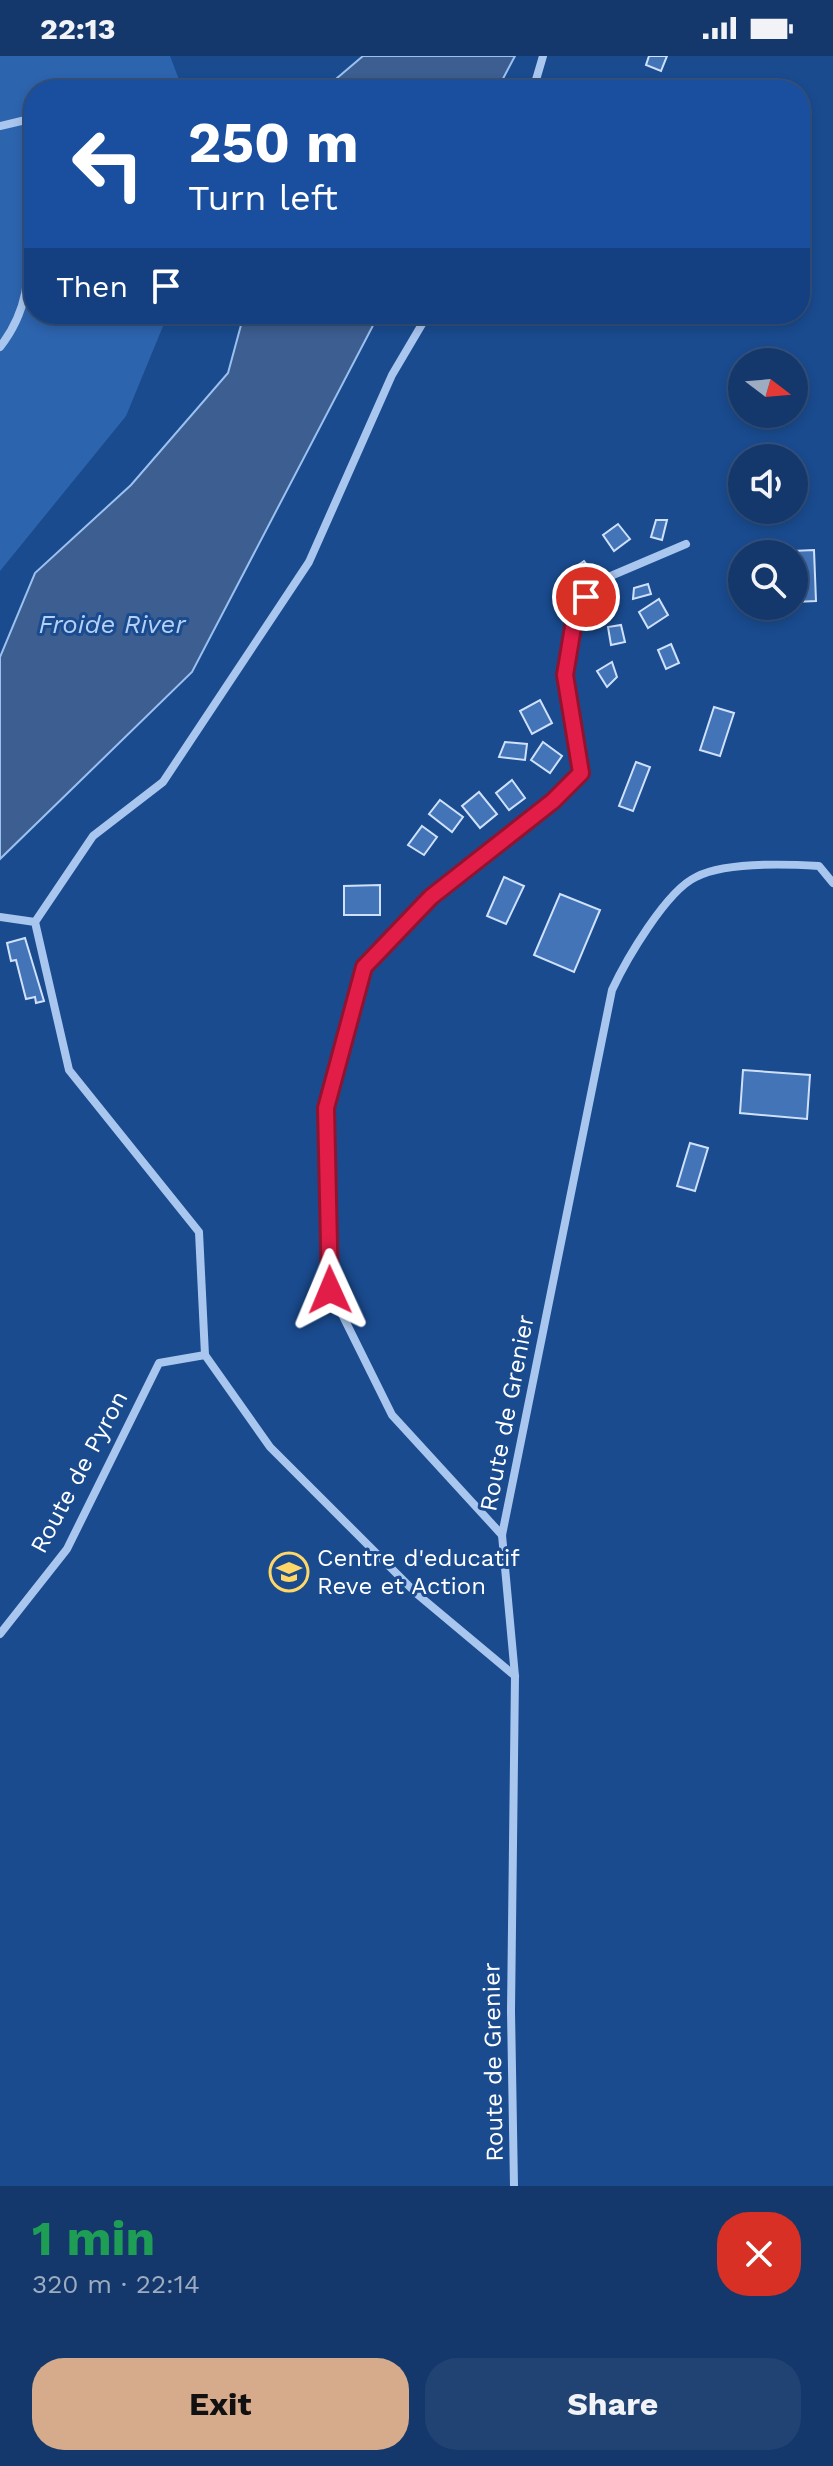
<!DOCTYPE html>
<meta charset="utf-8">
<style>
body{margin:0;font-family:"Work Sans",sans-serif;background:#214373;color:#f1f3f6;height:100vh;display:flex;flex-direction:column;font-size:30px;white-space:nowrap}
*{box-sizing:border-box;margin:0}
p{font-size:26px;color:#9dacc1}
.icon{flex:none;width:44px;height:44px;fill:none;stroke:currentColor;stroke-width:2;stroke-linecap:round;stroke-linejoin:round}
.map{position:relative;height:2130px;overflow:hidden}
.drawer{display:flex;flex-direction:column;background:#14386b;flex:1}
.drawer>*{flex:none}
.hud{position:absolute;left:24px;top:24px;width:786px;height:244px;border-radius:32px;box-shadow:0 4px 12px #0003,0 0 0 2px #33527e;background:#1a4fa0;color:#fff;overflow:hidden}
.needle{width:52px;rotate:106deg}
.fabs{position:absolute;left:728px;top:292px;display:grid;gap:16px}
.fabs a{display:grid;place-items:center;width:80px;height:80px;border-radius:50%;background:#14386b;box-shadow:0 4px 12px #0003,0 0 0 2px #33527e;font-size:40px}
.pin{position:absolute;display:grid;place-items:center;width:68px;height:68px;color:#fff;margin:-34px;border:4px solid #fff;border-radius:50%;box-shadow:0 2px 8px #0007}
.me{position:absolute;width:88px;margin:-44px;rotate:359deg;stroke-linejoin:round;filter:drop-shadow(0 0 6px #0008)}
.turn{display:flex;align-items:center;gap:28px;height:168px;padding:0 32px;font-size:36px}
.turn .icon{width:104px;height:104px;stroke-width:2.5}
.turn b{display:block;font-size:56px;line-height:68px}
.then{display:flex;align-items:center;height:76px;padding:0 32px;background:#0003;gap:16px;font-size:30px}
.round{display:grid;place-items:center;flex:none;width:84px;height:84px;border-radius:32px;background:#214373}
.headline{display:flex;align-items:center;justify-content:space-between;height:136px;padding:0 32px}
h1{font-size:48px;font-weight:700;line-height:60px;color:#1e9e55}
.button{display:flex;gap:16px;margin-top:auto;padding:16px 32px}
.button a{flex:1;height:92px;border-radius:32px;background:#d6ab8b;color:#111;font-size:32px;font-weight:700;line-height:92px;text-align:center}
.button a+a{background:#214373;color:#f1f3f6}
.status{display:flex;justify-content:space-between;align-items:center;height:56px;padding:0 40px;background:#14386b;direction:ltr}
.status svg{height:22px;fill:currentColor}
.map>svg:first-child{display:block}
</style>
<div class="status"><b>22:13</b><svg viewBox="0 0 49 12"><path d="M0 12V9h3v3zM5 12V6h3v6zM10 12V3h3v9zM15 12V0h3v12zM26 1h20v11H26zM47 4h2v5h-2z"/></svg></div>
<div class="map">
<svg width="833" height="2130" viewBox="0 0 833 2130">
<rect width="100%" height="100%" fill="#1a4b8f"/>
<!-- green -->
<path fill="#2d64ae" d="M0,0H170L183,34H34V258H168L126,360L0,515Z"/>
<!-- water -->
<g fill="#3c5e90" stroke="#9bc1f0" stroke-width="2">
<path d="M363,0H515L497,34H323Z"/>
<path d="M244,258H379L192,616L0,803V601L35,517L131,429L228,317Z"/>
</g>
<!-- building -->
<g fill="#4374b8" stroke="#cfe1fa" stroke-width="2">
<path d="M649,0H667L661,15L646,9Z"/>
<path d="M675,24L692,32L691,34H670Z"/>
<path d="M656,464H667L662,484L651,481Z"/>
<path d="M618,468L630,483L614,495L603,479Z"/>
<path d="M814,494L816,545L794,546V498L769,496Z"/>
<path d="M735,504L742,505V527L730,524Z"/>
<path d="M584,505L592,515L571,530L563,520Z"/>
<path d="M648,528L651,538L633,543L634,532Z"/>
<path d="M659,543L668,559L648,572L639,556Z"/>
<path d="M621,569L625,586L611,589L608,571Z"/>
<path d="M671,588L679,607L666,613L658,594Z"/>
<path d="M612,606L617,621L607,631L597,615Z"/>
<path d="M540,644L552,667L532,678L520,655Z"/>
<path d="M714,651L734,657L720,700L700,694Z"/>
<path d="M505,686L527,688L525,704L499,701Z"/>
<path d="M543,686L562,700L550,717L531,704Z"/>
<path d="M636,706L650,711L633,755L619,750Z"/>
<path d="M512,724L525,742L509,754L496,737Z"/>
<path d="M479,736L497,758L480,772L462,750Z"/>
<path d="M440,744L463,761L452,776L429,758Z"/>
<path d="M422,770L437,781L424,799L408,789Z"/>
<path d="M504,821L524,830L506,868L487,860Z"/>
<path d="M380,829V859H344V830Z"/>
<path d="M560,838L600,854L574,916L534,899Z"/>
<path d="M25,882L44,945L36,947L35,941L26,943L16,904L11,905L7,887Z"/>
<path d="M743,1014L810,1019L807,1063L740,1057Z"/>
<path d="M690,1087L708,1092L695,1135L677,1130Z"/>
</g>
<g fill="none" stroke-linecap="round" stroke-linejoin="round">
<!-- street -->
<g stroke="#a9c6ee" stroke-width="8">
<path d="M533,34L543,0"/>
<path d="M0,70L34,62"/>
<path d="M0,291C45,233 20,182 34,117"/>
<path d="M0,861L35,866L69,1014L199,1176L205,1299L270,1391L417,1538L515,1620"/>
<path d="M35,866L93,780L163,726L309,506L392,319L428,258"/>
<path d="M502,1479L392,1359L330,1234L326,1052L364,911L431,841L553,745L581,717L565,619L573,571L586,541L599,525L686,488"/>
<path d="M0,1578L67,1493L159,1307L205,1299"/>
<path d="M514,2130L511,1955L515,1620L502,1479L612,934C626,904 666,835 696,821C725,806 786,808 819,810L833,827"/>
</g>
</g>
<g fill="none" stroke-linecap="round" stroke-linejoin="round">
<!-- route casing -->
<g stroke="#92132f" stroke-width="20">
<path id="route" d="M330,1234L326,1052L364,911L431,841L553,745L581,717L565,619L573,571L586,541"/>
</g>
<!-- route -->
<use href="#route" stroke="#e11d48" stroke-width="14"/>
</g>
<!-- icons -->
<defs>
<g id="school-ring" transform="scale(2)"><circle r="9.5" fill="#1a4b8f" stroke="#ffd766" stroke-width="1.5"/><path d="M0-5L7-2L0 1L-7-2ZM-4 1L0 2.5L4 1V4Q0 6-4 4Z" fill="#ffd766"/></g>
</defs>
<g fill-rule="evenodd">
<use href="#school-ring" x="289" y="1516"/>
</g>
<g text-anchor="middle" stroke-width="6" stroke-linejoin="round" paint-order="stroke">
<!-- street labels -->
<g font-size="24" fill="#fff" stroke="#1a4b8f">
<text transform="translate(507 1357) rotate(-79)" y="8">Route de Grenier</text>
<text transform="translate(79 1416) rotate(-62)" y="8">Route de Pyron</text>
<text transform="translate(493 2006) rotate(-91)" y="8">Route de Grenier</text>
</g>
<!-- poi labels -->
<g font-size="24" fill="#fff" stroke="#1a4b8f" text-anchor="start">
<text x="317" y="1510">Centre d'educatif<tspan x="317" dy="28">Reve et Action</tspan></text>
</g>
<!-- water labels -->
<g font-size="26" font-style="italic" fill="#b5d0f5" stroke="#1a4b8f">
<text x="112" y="577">Froide River</text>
</g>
</g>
</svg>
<div class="fabs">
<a><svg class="needle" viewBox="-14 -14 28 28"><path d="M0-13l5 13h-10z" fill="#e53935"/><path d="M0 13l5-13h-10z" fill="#9dacc1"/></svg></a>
<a><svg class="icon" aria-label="sound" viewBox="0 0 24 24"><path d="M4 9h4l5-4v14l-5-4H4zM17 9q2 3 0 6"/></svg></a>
<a><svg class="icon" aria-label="search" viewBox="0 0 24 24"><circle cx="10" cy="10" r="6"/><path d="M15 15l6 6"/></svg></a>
</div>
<div class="pin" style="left:586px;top:541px;background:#d93025"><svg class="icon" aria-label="arrive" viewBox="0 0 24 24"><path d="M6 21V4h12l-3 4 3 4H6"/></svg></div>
<svg class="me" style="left:330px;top:1234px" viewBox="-20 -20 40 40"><path d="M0-17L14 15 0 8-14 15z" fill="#e11d48" stroke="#fff" stroke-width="4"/></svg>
<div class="hud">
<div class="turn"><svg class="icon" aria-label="left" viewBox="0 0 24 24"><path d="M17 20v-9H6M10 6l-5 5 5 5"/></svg><div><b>250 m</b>Turn left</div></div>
<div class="then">Then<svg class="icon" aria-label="arrive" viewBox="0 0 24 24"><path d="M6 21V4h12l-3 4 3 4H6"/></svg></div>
</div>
</div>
<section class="drawer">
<div class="headline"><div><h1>1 min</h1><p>320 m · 22:14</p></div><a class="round" style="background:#d93025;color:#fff"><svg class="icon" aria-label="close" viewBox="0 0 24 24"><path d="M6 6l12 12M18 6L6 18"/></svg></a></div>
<div class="button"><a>Exit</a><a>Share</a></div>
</section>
